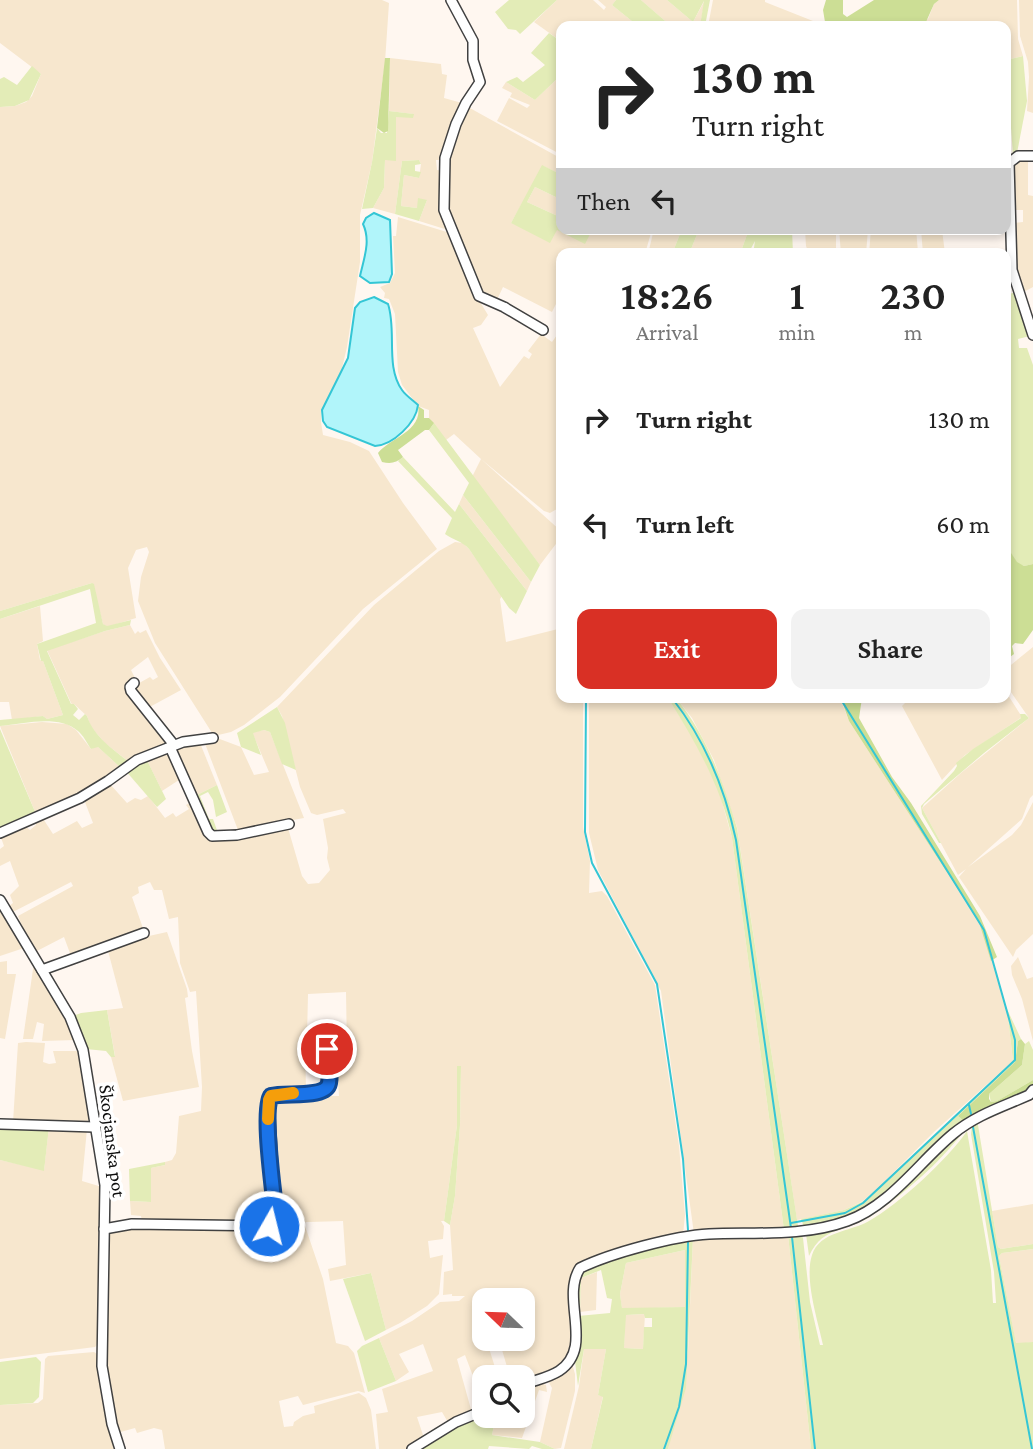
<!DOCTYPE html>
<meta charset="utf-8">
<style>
body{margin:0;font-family:"Crimson Pro",serif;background:#f2f2f2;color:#222;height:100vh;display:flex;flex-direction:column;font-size:26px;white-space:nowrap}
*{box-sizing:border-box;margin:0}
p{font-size:23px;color:#767676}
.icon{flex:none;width:38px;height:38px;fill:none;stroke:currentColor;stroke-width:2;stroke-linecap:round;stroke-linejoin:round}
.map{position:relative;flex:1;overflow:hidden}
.details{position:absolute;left:556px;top:248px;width:455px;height:455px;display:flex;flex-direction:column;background:#fff;border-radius:14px;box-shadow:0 4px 10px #0003}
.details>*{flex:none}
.banner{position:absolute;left:556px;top:21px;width:455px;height:214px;border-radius:14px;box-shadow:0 4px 10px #0003;background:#fff;color:#222;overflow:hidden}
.needle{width:46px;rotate:293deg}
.controls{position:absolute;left:472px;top:1288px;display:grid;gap:14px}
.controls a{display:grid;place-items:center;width:63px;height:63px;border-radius:14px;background:#fff;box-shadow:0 4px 10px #0003;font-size:35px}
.pin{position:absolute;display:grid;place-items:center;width:60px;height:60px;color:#fff;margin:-30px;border:4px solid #fff;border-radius:50%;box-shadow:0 2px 7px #0007}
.me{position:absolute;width:77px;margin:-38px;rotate:8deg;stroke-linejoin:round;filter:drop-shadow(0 0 5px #0008)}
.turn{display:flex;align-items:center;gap:24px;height:147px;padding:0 21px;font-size:32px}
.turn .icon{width:91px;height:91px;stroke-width:2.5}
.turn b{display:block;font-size:49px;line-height:60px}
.then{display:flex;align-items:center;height:66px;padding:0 21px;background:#0003;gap:14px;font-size:26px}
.eta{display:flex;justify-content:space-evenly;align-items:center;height:119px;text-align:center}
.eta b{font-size:42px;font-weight:600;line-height:49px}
.action{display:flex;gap:14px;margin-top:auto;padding:14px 21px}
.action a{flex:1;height:80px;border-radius:14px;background:#d93025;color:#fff;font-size:28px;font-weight:600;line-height:80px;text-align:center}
.action a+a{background:#f2f2f2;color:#222}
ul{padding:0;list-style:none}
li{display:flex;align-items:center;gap:21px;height:105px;padding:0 21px}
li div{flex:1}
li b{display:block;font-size:26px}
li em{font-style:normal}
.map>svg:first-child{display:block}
</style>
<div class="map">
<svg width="1033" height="1449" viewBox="0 0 1033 1449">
<rect width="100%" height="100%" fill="#fff7f0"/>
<!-- farmland -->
<g fill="#f7e7ce" fill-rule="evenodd">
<path d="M0,0H382L389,3L385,62L372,162L360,215V262L347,347L341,372L321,411V422L323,435L350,442L369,451L403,503L437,549L363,609L280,697L244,725L231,732L214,736L155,643L138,601L141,577L149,552L147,547L136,550L128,568L136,618L107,627L103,624L92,583L0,611V107L15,106L26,102L32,96L41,74L0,43Z"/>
<path d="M557,0H593L604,10L606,7L598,0H616L612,5L638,26H562V42L534,22Z"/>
<path d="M641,0H667L693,22L705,0L700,26H671Z"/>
<path d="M713,0H765V2L818,23L816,26H708Z"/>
<path d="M939,0H1017L1018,39L1023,56L1006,60V26H910L928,19L934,4Z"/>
<path d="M1019,0H1033V113L1027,111L1029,77L1028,62L1020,36Z"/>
<path d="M390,58L441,64L442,74L447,75L444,98L462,103L445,160H436L437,170L444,171L448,230L419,221L427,200L417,208L401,206L404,175L419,178L421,164L419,160L402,161L395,214L373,208L384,188L385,160H396V117H413V114L389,111Z"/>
<path d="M559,77L562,79V155L497,121L509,98L527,108L530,105L510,97L512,93L502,88L506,82L535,100Z"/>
<path d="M468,107L562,159V175L543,166L511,223L591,232L585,229H652L645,254H562V292L552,312L503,287L496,302L480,295L446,216L447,173L451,149L456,132Z"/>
<path d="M1028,159V195L1033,196V287L1020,294L1014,271V223L1023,222V210H1012V162Z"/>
<path d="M535,187L562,200V218L527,202Z"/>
<path d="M398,217L450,233L474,292L488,315L481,325L473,328L500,387L524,356L529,359L532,354L528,351L541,334L552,342L562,328V506L550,513L544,511L481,459L562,532V536L540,565L472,477L481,459L454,434L446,440L429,418V410L418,406L402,385L398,372L395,314L389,299L384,298L385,293L380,287L390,283L395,273L393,236H396Z"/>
<path d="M654,229H682L672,254H648Z"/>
<path d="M724,229H749L740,254H689L698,232L716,234Z"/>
<path d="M805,229H836V254H809L806,246Z"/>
<path d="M839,229H868L866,254H841Z"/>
<path d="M871,229H916L918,252L869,254Z"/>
<path d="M921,229H942L945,254H923Z"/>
<path d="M463,495L531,582L527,591L459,504Z"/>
<path d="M455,542L463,543L469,549L502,596L500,599L506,642L562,628V698H583V827L590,861L589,893L602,891L607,896L655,985L679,1146L685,1215L683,1235L576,1265L572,1272L570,1292L574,1346L566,1362L555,1371L523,1384V1377H510L500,1343L488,1345L498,1377H485V1408L465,1355L457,1359L472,1413L449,1424L442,1412L417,1417L424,1438L408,1449H379L376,1414L388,1412L382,1389L433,1371L423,1344L399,1354L409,1372L396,1381L379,1338L412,1321L440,1302L459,1301L465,1296H452V1294L443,1295L444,1272L453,1270L450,1225L455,1196L460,1125L461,1066L457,1067V1125L444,1221H441L444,1226L443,1239L428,1241L430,1258L443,1255L439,1294L427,1306L400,1323L386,1330L371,1273L330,1281L328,1269L346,1265L343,1221L276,1223L269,1116L270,1101L274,1097L279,1096H339L338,1082H331L329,1052L347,1050L346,992L308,994L307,1037L305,1040L306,1091L276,1092L267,1099L273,1210L270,1220L262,1224L142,1221L141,1216L131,1215L130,1201L151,1202V1168L165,1165V1162L172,1160L176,1153L179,1116L201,1111L202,1087L196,991L190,992L180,963L178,917L169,919L162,890H154L150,882L138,887L139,893L132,897L144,931L71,956L64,937L35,952L27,939L18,916L73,886L71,882L11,913L8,907L13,903L10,895L19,886L10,861L0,866V849L4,846L0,835L25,826L30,830L36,825L35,820L42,817L53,834L77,821L82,828L93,823L83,797L109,783L127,803L135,798L141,800L148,796L165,818L173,813L176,817L189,809L186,805L193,801L206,833L214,839L225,840L288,828L302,876L308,884L319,883L330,870L327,858L328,848L323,819L346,813L343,809L317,815L311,813L300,787L282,716L277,707L374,605L439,551ZM485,1300H523V1339L516,1341L515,1339H485Z"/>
<path d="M40,606L43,641L37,644L40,660L43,661L63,715L47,719L43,716L12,720L9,702H0V619Z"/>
<path d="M130,625L135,634L138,631L140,633L146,630L160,658L181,690L146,709L132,687L150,677L153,680L158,677L148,657L131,670L135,678L129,685L167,744L129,762L105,743L91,727L87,716L74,704L72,705L47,650L105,631Z"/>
<path d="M1033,647V795L1030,798L1022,819L968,867L1012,835L1021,825L1033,802V934L1016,950L1013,957L959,877L966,869L958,875L922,808L961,773L1029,718L1006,685V669Z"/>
<path d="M1006,692L1022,717L965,755L942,780L902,706L910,698H1006Z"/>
<path d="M589,698H668L697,744L719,791L732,838L784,1230L694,1234L661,991L598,870L589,833Z"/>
<path d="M676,698H840L849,721L979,922L984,935L1007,1009L1013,1061L935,1131L876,1190L863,1201L844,1210L797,1220L737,827L714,760L692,718Z"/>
<path d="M42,722L67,724L76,730L91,749L97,746L121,768L94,789L36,814L0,726Z"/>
<path d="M264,730L270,732L304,818L238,830L204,741L217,738L241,747L254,775L269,772L252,732Z"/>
<path d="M200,743L217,785L195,796L171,748Z"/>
<path d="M167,750L182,778L162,791L146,758Z"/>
<path d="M0,908L24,948L0,956Z"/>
<path d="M147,932L149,936L167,932L187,989L188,997L185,998L192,1051L199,1087L123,1101L111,1057L115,1056L107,1010L123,1008L107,947Z"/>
<path d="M1018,957L1027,979L1033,977V1041L1022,999L1012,975L1011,966Z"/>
<path d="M7,961V974H16L5,1039L0,1038V962Z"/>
<path d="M34,962L62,1011L76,1040L42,1041L44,1024L37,1022L33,1039H23Z"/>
<path d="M26,1042L45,1043L43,1062L49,1064L56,1063L53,1051H81L90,1118L86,1123L13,1122L18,1043Z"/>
<path d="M49,1127L87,1129L82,1181L102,1187L99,1343L95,1347L0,1359V1160L44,1170Z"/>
<path d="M1033,1204V1244L1001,1249L998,1247L992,1211Z"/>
<path d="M131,1226L272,1229L305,1226L323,1279L336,1343L348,1346L354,1353L365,1393L358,1391L303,1405L298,1396L279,1401L284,1427L293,1426L294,1422L303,1416L315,1413L314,1406L359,1393L366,1398L371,1410L376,1449H165L162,1430L154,1428L137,1433L135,1428L117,1433L104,1365L106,1231Z"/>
<path d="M788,1235L811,1449H668L688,1352L693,1238Z"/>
<path d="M1033,1249V1342L1018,1344H1016L999,1256L1002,1253Z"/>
<path d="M685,1250V1307L622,1309L620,1294L626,1263Z"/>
<path d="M597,1272L596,1310L580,1312L581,1278Z"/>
<path d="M645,1314L643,1349L624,1348L625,1315Z"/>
<path d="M584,1349H606L598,1395L603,1396L591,1449H564L579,1386Z"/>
<path d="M94,1352L97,1354L104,1400L117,1449H0V1405L38,1403L43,1399L45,1359L48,1356Z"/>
<path d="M571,1366L573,1367L575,1374V1391L561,1448L555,1449L540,1442L552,1388L548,1381Z"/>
<path d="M539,1382L546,1385L547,1392L539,1390L522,1438L492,1435L496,1416H523V1387Z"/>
</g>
<!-- green -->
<g fill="#e3ecb7" fill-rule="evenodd">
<path d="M509,0H557L520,34L516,30L508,29L495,12Z"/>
<path d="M616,0H641L671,26H638L612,5Z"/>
<path d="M667,0H710L705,26H700L704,1L693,22Z"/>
<path d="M549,33L562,42V79L559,77L535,100L506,82L517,77L523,82L545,65L531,53Z"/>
<path d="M1023,56L1027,101L1017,153L1013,155L1006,60Z"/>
<path d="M32,66L41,74L29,100L15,106L0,107V79L4,77L17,85Z"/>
<path d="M389,111L414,114L413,118L396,117V161L385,160L384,188L373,208L362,209L372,162L377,128L381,133H387Z"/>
<path d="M419,160L421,164L415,165V171L421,172L419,178L404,175L401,206L417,208L418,198L427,200L419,221L395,214L402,161Z"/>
<path d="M542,165L562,175V200L535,187L527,202L562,218V229H585L591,232L585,244L557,230L550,243L511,223Z"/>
<path d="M682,229H724L712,235L698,232L689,254H672Z"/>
<path d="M749,229H792L793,254H753L755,241L748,254H740Z"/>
<path d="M1016,292L1030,336L1018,339L1019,348H1027L1033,365V564L1024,566L1017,563L1006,545V295Z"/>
<path d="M434,423L540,565L531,582L463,495L469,483L429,430Z"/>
<path d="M403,457L455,512L459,504L527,591L516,614L509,608L469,549C462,541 453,540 445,534L452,518L398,461Z"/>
<path d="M92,583L94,584L103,624L107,626L131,620L130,625L105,631L47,651L71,704H74L78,709L73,715L79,720L85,714L87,716C94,737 113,749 129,762L121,768L98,747L91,749C87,743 83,735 78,731C58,714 24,724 0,726V720L43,716L47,719L63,715L43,661H41L37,644L96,623L90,589L0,619V611Z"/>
<path d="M668,698H676C707,736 723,781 737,828L798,1226L796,1230H784L732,838C721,786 696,743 668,698Z"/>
<path d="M277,707L285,723L296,770L282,764L270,732L264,730L253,733L261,755L241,747L237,733Z"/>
<path d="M1020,714H1025L1029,718L984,753L924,804L922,808L941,843H939L922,814L921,806L954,771L957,766L956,763L973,749L1021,718Z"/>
<path d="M0,729L36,814L0,830Z"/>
<path d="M146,758L166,799L157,807L125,770Z"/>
<path d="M217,785L227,812L216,817L213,800L208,792L200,796L209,819H213L219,836L214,834L195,796Z"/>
<path d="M1007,1009L1021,1039L1018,1041L1015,1062L958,1116L965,1122L871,1207L848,1219L804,1227L801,1219L844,1210L864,1201L1013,1061Z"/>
<path d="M107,1010L115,1057H111L106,1051L86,1049L73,1016L81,1013Z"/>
<path d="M1029,1041L1033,1050V1080L997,1101L991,1102L989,1094L1022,1065L1025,1044Z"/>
<path d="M457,1066H461L460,1125L455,1196L450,1225L444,1221L457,1125Z"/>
<path d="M977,1119L998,1247L1001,1249L1033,1244V1249L1002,1253L999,1256L1016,1343L1033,1342V1449H811L788,1235L800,1234L803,1238L810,1302L820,1345H823C818,1321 804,1279 812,1255C820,1231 850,1232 869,1221C899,1204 948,1159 967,1131L991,1270L993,1303H996L994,1272L971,1134L972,1125Z"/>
<path d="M969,1124C946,1157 908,1191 874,1214C848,1233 824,1224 809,1256L806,1234L850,1223Z"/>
<path d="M0,1127H49L44,1171L0,1160Z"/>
<path d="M165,1162V1165L151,1168V1202L130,1201L129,1169Z"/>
<path d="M693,1238L686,1388L668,1449H591L603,1397L598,1395L606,1349H584L578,1386L575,1361L578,1348V1316L610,1313L612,1299L607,1298L601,1270L581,1278L580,1312L577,1311L576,1289L581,1271L596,1263ZM685,1250V1307L622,1308L620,1294L626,1263ZM644,1314L645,1318H652V1327H644L643,1349L624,1348L626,1315Z"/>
<path d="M371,1273L386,1330L365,1341L343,1279Z"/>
<path d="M379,1338L396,1381L368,1392L357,1351L362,1346Z"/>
<path d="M36,1357L41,1362L39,1397L33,1403L0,1405V1362Z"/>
<path d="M485,1411V1416H496L492,1435L540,1442L555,1449H542L532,1446L529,1449L489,1446L488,1449H416Z"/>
</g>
<!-- forest -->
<g fill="#ccde95">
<path d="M826,0H843V14L847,17L874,0H939L934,4L926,22L910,26H821L825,22L823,10Z"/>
<path d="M385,58H390L388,131L384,133L377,128Z"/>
<path d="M418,406L424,410V418H429L434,423L429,430H425L398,450L403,457C396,463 391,464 382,462L378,453C390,438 423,431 418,406Z"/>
<path d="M1006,545L1017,562L1024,566L1033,564V630L1023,644L1015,643L1012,646L1014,654L1006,660Z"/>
<path d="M852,698H862L859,718L892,777L911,803L980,916L997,957L991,961L979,922L849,721L843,704Z"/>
<path d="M1021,1039L1025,1044L1022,1065L989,1094V1099L991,1102L997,1101L1033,1080V1085L1022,1093L965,1122L958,1116L1015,1062L1018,1041Z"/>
</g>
<!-- water -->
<g fill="#b1f5fa" stroke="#34c6d5" stroke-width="2">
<path d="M374,213L390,220L392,274L389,282L370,283L360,276C364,258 371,241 363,224L366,218Z"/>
<path d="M374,297L388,304C397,331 385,366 402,390C406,396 413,400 418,405C416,423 393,445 375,446L327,427L323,421L322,410L348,358L355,308L360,302Z"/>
</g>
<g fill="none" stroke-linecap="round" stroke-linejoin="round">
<!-- stream -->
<g stroke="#34c6d5" stroke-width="2">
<path d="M586,698L585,832L592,863L657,984L683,1159L688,1230"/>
<path d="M672,698C705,740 725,789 736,840L791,1228"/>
<path d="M969,1105L971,1114"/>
<path d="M973,1127L1032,1449"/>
<path d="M791,1223L845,1213L863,1203L1015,1060V1040L984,930L840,698"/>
<path d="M792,1237L815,1449"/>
<path d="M664,1449L679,1407L686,1364L688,1242"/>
</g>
<!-- minor casing -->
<g stroke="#414141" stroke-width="12">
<g id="minor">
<path d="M451,0L473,41V60L480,82L466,103L456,124L445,158L444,210L479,296L504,307L543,330"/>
<path d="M1033,156H1018L1009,163L1012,270L1033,335"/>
<path d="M134,683L130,687L131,691L174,745"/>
<path d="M170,747L208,832L212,836L237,835L289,824"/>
<path d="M0,833L80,798L108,781L137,760L183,742L213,738"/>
<path d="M0,900L70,1017L83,1050L105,1185L102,1366L112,1424L120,1449"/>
<path d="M42,970L144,933"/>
<path d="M0,1124L95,1127"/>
<path d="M104,1229L132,1224L269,1226L274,1216L275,1209L269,1100C283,1086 309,1099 326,1090L329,1076L327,1049"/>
<path d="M523,1385C535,1380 548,1378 559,1371C595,1347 560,1299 580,1268C611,1253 674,1236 709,1234C754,1232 803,1237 847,1221C890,1206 919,1162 953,1134C976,1115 1002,1107 1029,1095L1033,1090"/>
<path d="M412,1449L456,1422L485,1410"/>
</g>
</g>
<!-- minor -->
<use href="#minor" stroke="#fff" stroke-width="9"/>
</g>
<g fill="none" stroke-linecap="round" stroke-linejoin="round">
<!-- route casing -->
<g stroke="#114b97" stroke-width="18">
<path id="route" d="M269,1226L274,1216L275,1209C273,1186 262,1112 271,1096C286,1092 326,1099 329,1083C331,1073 328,1060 327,1049"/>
</g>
<!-- route -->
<use href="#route" stroke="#1a73e8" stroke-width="12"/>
<!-- slow -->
<path stroke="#f59e0b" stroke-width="12" d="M268,1119L269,1100L271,1096L293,1093"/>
</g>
<g text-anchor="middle" stroke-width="7" stroke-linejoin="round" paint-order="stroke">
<!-- street labels -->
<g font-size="19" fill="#0e0e0e" stroke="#fff">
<text transform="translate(113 1141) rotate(83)" y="7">Škocjanska pot</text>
</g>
</g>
</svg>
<div class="controls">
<a><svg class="needle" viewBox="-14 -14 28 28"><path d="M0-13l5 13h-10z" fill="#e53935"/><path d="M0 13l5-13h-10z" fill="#767676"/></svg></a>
<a><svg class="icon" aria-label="search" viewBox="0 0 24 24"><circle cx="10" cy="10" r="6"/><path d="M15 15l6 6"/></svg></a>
</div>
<div class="pin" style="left:327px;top:1049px;background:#d93025"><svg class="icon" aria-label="arrive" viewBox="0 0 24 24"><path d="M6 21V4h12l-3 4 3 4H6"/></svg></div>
<svg class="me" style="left:269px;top:1226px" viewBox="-20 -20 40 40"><circle r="17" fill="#1a73e8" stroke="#fff" stroke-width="3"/><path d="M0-11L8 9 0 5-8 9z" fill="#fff"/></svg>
<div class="banner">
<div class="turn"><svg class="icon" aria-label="right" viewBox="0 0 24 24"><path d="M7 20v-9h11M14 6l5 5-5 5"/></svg><div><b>130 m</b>Turn right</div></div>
<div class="then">Then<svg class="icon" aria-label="left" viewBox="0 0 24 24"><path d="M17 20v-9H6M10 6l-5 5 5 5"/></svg></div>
</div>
<section class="details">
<div class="eta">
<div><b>18:26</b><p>Arrival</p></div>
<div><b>1</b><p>min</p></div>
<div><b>230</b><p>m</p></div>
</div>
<ul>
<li><svg class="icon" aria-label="right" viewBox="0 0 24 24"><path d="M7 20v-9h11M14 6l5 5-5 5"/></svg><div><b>Turn right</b></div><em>130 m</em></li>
<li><svg class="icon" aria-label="left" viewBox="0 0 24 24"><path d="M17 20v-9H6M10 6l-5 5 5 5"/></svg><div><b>Turn left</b></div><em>60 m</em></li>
</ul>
<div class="action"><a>Exit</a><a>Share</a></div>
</section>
</div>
